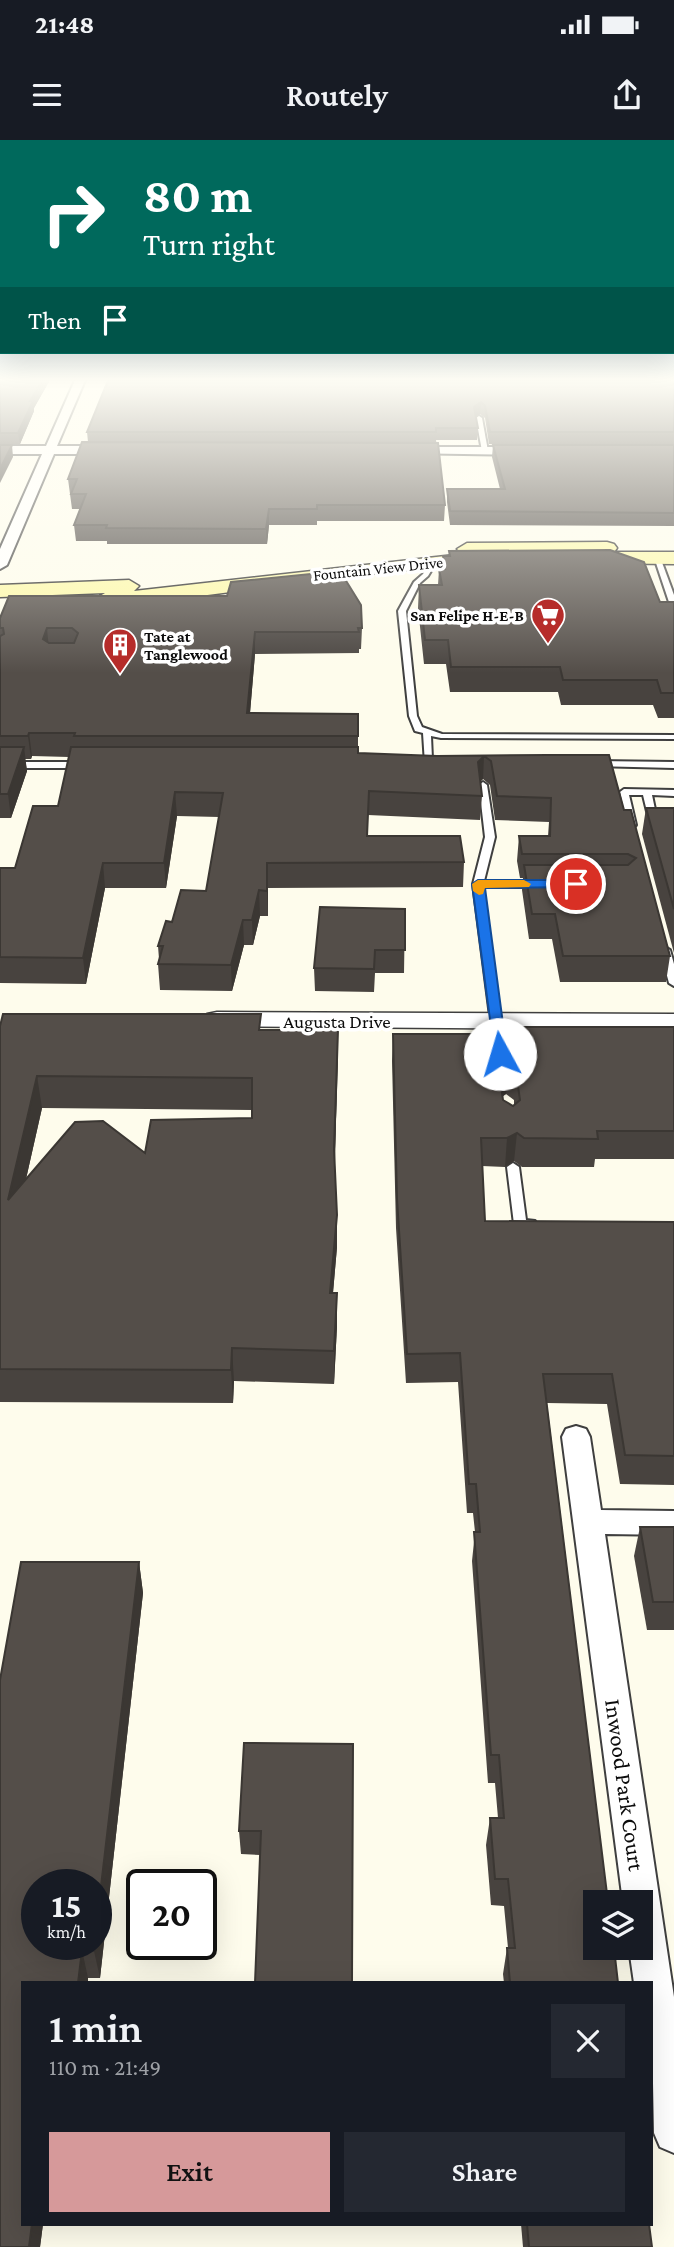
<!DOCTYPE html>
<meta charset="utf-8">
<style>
body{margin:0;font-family:"Crimson Pro",serif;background:#242831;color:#f1f3f6;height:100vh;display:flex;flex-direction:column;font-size:26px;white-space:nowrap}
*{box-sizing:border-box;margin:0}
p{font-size:23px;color:#9ea1a6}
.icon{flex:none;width:38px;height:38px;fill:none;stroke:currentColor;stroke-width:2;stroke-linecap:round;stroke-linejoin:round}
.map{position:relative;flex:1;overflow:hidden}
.panel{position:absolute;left:21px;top:1841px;width:632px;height:245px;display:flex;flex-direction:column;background:#171b24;border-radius:0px;box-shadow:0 7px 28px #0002}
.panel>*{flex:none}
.guide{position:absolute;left:0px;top:0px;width:676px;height:214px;box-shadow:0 7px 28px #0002;background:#00695c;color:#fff;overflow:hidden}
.buttons{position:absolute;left:583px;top:1750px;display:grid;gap:14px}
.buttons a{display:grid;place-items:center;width:70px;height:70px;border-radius:0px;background:#171b24;box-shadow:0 7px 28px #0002;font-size:35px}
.speed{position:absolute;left:21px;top:1729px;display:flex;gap:14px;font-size:35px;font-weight:700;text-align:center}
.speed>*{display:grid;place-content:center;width:91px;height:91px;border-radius:50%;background:#171b24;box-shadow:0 7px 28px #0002;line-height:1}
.speed small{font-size:18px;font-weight:400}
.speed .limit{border:4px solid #111;border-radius:10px;background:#fff;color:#111}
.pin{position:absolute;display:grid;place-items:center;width:60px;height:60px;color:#fff;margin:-30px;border:4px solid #fff;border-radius:50%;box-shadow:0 2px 7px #0007}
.me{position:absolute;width:77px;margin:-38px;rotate:354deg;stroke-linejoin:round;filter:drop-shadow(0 0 5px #0008)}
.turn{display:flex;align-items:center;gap:24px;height:147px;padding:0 28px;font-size:32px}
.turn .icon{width:91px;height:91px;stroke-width:2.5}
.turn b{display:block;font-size:49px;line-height:60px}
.then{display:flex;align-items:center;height:66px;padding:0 28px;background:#0003;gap:14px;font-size:26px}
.round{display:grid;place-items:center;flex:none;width:74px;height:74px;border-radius:0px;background:#242831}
.summary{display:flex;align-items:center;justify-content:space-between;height:119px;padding:0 28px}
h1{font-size:42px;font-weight:600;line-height:52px}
.primary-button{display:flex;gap:14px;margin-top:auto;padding:14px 28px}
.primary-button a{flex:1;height:80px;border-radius:0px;background:#d6999a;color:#111;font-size:28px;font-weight:600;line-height:80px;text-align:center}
.primary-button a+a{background:#242831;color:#f1f3f6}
.status{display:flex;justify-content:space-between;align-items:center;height:49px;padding:0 35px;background:#171b24;direction:ltr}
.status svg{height:19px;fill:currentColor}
header{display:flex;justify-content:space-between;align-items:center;height:91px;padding:0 28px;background:#171b24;font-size:32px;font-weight:600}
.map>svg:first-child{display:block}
</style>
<div class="status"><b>21:48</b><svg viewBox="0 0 49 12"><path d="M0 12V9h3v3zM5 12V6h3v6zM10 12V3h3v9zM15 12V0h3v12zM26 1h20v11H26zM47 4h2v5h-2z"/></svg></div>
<header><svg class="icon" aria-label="menu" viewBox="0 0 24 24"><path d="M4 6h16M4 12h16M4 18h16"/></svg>Routely<svg class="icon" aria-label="share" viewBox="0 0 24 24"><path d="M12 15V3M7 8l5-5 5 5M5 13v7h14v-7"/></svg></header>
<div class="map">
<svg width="674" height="2107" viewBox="0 0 674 2107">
<rect width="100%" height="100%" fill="#fefcec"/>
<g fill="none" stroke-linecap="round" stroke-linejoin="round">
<!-- service casing -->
<g stroke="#3f3f3f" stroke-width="4">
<g id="service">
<path d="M479,276L482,278L488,311L485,313L482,311L476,278Z"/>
<path d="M657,415L660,417L674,455V467L670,465L654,417Z"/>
<path d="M434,419L437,421L428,436L420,443L406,471L417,576L422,587L442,594L674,595V599L441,598L431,596L432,619L442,622L438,625L425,624L423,593L415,591L409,576L398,471L414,442L423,434L432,420Z"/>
<path d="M596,621L674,622V628L593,626L592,624Z"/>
<path d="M0,622H84L88,625L84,628H0Z"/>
<path d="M483,642L487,645L495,697L484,741H537L542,744L537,747H483L504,907L499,910L494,907L473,744L485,697L479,645Z"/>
<path d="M624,649L674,650V656L652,655L657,679L674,678V684H650L643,655H629L636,685L634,687H628L620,652Z"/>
<path d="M665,807L670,810L674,824V846L669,843L660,810Z"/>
<path d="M513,1023L519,1027L526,1080L535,1081L537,1084L535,1087L520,1088L514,1084L507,1027Z"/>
</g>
</g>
<!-- minor casing -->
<g stroke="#3f3f3f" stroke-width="4">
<g id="minor">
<path d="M76,238H86L57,306H110L116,310L110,314H54L7,425L0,429V409L42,314H0V306H46Z"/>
<path d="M405,307H526L532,311L526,315L401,313L399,311Z"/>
<path d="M576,1286L586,1289L590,1297L601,1370L674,1371V1395L605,1394L674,1857V2013L660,2007L654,1993L651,1843H634L629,1808H640V1762H623L562,1297L566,1289Z"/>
</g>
</g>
<!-- tertiary casing -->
<g stroke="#3f3f3f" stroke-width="3">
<path id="tertiary" d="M217,872L674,874V890L207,886L203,880L207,874Z"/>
</g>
<!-- secondary casing -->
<g stroke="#2e2e2e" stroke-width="3">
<path id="secondary" d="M607,402L614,404L617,408L614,412H674V424L582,423L575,421L574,414L498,415L501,418L498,422L491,424L394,431L153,462L98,463L95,459L105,453L0,457V445L129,440L139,446L134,451L463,414L457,409L467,403Z"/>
</g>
<!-- service -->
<use href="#service" fill="#fff" fill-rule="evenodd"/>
<!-- minor -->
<use href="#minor" fill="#fff" fill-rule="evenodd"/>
<!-- tertiary -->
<use href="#tertiary" fill="#fff" fill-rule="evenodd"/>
<!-- secondary -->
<use href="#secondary" fill="#fcf8a9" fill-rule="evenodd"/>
</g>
<!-- wall -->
<g fill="#48433f" fill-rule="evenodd">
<path d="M0,238H51L34,268V271L20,304H0Z"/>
<path d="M674,238V304H489L485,278L480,274L476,277L478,288L477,300H436L445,365L444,381H317V385H269L267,404H107V401H76L74,385L80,369H72L68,339L88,302L87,292Z"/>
<path d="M493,305H674V386L450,385L447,362V349H500L492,317Z"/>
<path d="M449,411L660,462H674V578H658L653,565H561L558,552H450L446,524H424L418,468L419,445H438L439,429H443V416H449Z"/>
<path d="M0,478L362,488L361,509H359V513L255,514L250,573L358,574V613L437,616L548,615L624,670L670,816L666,842H560L552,799H529L522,750L523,738H520L517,721L519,696H548L549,682L495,680L490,645L483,639L480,642L482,656L480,680L368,675V696L464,722L463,747L268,748V776H260L253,805H244L232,851L160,850L158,824L159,819L158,806L172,782L206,751L219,677L177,676L166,748H105L86,844L0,843V728H15L58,666L69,617L32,616L31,619H25L27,631L11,678H0Z"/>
<path d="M646,668H674V813L642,694Z"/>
<path d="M405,769L404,833H375L374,852L315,851L314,828Z"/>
<path d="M0,886L261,890H338L335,1024L337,1107L333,1153L337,1186L334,1244L234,1241L233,1263L0,1262ZM42,968L252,970V978L145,1013L26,1039Z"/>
<path d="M486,886L501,892L674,887V1019H595L594,1027H522L514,1021L505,1027L482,1026L485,1081L674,1082V1345L620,1344L607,1264L547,1263L618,1843H504L503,1834L507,1808H508L504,1766L491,1765L486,1705L490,1678H498L495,1643H488L472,1421L475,1392L473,1373H467L458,1242L406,1243L396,1088L392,921L393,894H486ZM506,954L514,960V965L513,966L503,960L502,957Z"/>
<path d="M640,1387H674V1490H647L634,1416Z"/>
<path d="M21,1422H139L143,1453L100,1838H88V1843H23V2084H43L40,2107H0V1540ZM37,1745H96V1804H37Z"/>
<path d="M353,1604L260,1715L241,1714L239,1691Z"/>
<path d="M521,2084H649L652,2107H523Z"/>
</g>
<!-- shaded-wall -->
<g fill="#3b3733">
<path d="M44,238H51L34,268V271L20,304L18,293L30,261Z"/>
<path d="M481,262L480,274L473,278L474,267Z"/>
<path d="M12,305L13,317L0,343V329Z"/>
<path d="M269,369V385L267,404L266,389Z"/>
<path d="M47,488L49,510L43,499Z"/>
<path d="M255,492V514L248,596L247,573Z"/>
<path d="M29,593L32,616L31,619L28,596Z"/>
<path d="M24,607L27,631L11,678L8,654Z"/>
<path d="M484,616L483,639L476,645L478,622Z"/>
<path d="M175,652L177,676L166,748L164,723Z"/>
<path d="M103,723L105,748L86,844L83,818Z"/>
<path d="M267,723L268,748V776L267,751Z"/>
<path d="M259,750L260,776L253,805L252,780Z"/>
<path d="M243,780L244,805L232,851L231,825Z"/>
<path d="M338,890V921L334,1041V1009Z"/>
<path d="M509,926L506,954L496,960L499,933Z"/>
<path d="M37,936L42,968L14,1092L8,1060Z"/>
<path d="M517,993L514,1021L505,1027L507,998Z"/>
<path d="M337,1075V1107L330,1186V1153Z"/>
<path d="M337,1153V1186L334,1244V1211Z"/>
<path d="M232,1208L234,1241L233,1263L231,1230Z"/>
<path d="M139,1422L143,1453L100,1838L94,1811L95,1804H96V1789Z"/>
<path d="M82,1810L88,1838V1843H78Z"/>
<path d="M32,2084H43L40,2107H29Z"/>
</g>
<!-- building -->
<g fill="#544e49" stroke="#3b3733" stroke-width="2" fill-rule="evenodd">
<path d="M0,238H44L30,261H33L18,293H0Z"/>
<path d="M109,238H674V292H490L485,266L481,262L474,267L478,288H436V292H87Z"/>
<path d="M82,302L438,303L445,365H317V369H269L266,389L106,388L107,385H74L86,354H71L77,339H68Z"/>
<path d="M0,305H12L0,329Z"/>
<path d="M493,305H674V373L450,371L447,349H505Z"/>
<path d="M610,410L644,422L660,462H674V553H661L657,540H563L560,527H451L448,500H425L419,445H442L439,429H445L443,416H450L449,411Z"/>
<path d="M340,431L361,465L362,488H358L359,492H255L247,573L358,574V596H74L75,593H29L28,596H0V496L4,494L3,488H0V478L9,456H227L231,442ZM47,488H72L78,493L74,503H49L43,499Z"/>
<path d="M0,607H24L8,654H0Z"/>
<path d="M71,607H358V613L437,616L548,615H609L624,670H631L670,816H563L555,774H532L524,725H628L636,718L628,714H522L519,696H550L551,658L497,656L491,621L484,616L478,622L482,656L369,651L367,696H460L464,722L267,723V751L259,750L252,780H243L231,825L158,824L163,806H158L166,781L172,782L181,750L206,751L223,653L175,652L164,723H103L83,818L0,817V728H15L33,666H58Z"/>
<path d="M646,668H674V769Z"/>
<path d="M320,767L405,769V810H375L374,829L314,828Z"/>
<path d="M3,874H261L259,890H338L334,1009L337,1075L330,1153H337L334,1211L232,1208L231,1230L0,1229V886ZM37,936L252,938V978L151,980L145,1013L103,981L75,982L8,1060Z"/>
<path d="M486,886L501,892L511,887H674V991H597L598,999L524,998L517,993L507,998H481L485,1081L674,1082V1316L625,1315L612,1234H543L608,1762H595V1808H614L618,1843H510L507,1808H515L508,1739H495L490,1678H504L499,1615H491L474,1392H480L476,1344H469L460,1213L407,1214L397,1059L393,894H487ZM509,926L516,932L520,960L513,966L503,960L499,933Z"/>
<path d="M640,1387H674V1462H653Z"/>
<path d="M21,1422H139L96,1789V1745H37V1804H95L94,1811L82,1810L78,1843H23V2084H32L29,2107H0V1540Z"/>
<path d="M244,1603L353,1604L352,1843H255L261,1691H239Z"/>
<path d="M527,2084H649L652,2107H529Z"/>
</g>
<!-- sky -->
<linearGradient id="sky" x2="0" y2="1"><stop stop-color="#92c2ec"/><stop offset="0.45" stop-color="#fffef6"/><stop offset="1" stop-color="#fffef6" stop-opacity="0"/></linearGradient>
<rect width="674" height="533" fill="url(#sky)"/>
<!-- route -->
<path fill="#1a73e8" stroke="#114b97" stroke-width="2" d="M576,740L582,744L580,747L485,748L507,914L500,918L495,917L472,744L478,740Z"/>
<!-- slow -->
<path fill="#f59e0b" d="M524,740L531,744L529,747L485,748L483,754L479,755L473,751L472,744L478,740Z"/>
<!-- icons -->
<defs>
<g id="supermarket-pin" transform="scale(1.75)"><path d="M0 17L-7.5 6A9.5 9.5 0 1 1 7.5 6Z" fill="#b62c2a" stroke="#fff"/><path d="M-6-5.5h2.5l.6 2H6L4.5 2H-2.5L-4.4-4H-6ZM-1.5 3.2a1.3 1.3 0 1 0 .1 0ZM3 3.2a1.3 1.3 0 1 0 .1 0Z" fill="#fff"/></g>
<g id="building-pin" transform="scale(1.75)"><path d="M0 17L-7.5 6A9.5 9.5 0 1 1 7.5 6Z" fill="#b62c2a" stroke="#fff"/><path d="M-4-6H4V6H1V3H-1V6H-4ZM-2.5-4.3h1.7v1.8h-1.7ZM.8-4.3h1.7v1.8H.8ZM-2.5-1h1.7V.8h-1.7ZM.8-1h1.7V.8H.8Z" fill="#fff"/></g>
</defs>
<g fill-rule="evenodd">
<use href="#supermarket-pin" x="548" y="475"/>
<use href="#building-pin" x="120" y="505"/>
</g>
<g text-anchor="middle" stroke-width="7" stroke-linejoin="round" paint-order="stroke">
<!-- far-street labels -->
<g font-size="16" fill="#0c0c0c" stroke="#fff">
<text transform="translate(378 428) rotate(-6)" y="6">Fountain View Drive</text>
</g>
<!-- far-poi labels -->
<g font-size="16" font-weight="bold" fill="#0c0c0c" stroke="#fff" text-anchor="end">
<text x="524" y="481">San Felipe H-E-B</text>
<text x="144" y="502" text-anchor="start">Tate at<tspan x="144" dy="18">Tanglewood</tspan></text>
</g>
<!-- street labels -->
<g font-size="19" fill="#0c0c0c" stroke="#fff">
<text x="337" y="888">Augusta Drive</text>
</g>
<!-- near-street labels -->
<g font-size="23" fill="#0c0c0c" stroke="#fff">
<text transform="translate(625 1645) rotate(82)" y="8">Inwood Park Court</text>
</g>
</g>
</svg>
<div class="buttons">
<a><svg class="icon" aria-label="layers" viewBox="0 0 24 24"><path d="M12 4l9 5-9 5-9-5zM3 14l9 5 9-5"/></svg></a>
</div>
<div class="speed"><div>15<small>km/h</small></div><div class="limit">20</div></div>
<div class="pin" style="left:576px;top:744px;background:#d93025"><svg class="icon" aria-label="arrive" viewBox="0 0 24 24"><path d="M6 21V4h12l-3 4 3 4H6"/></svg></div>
<svg class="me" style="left:500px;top:914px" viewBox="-20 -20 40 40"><circle r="19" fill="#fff"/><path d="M0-13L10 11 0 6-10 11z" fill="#1a73e8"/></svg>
<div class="guide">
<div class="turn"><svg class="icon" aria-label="right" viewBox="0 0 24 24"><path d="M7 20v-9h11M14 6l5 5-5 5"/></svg><div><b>80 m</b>Turn right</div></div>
<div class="then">Then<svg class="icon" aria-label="arrive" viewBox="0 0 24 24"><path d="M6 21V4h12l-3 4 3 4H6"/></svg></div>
</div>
<section class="panel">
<div class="summary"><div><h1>1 min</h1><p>110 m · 21:49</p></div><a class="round"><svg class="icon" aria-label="close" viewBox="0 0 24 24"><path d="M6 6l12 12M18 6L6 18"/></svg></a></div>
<div class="primary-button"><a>Exit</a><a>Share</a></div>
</section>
</div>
